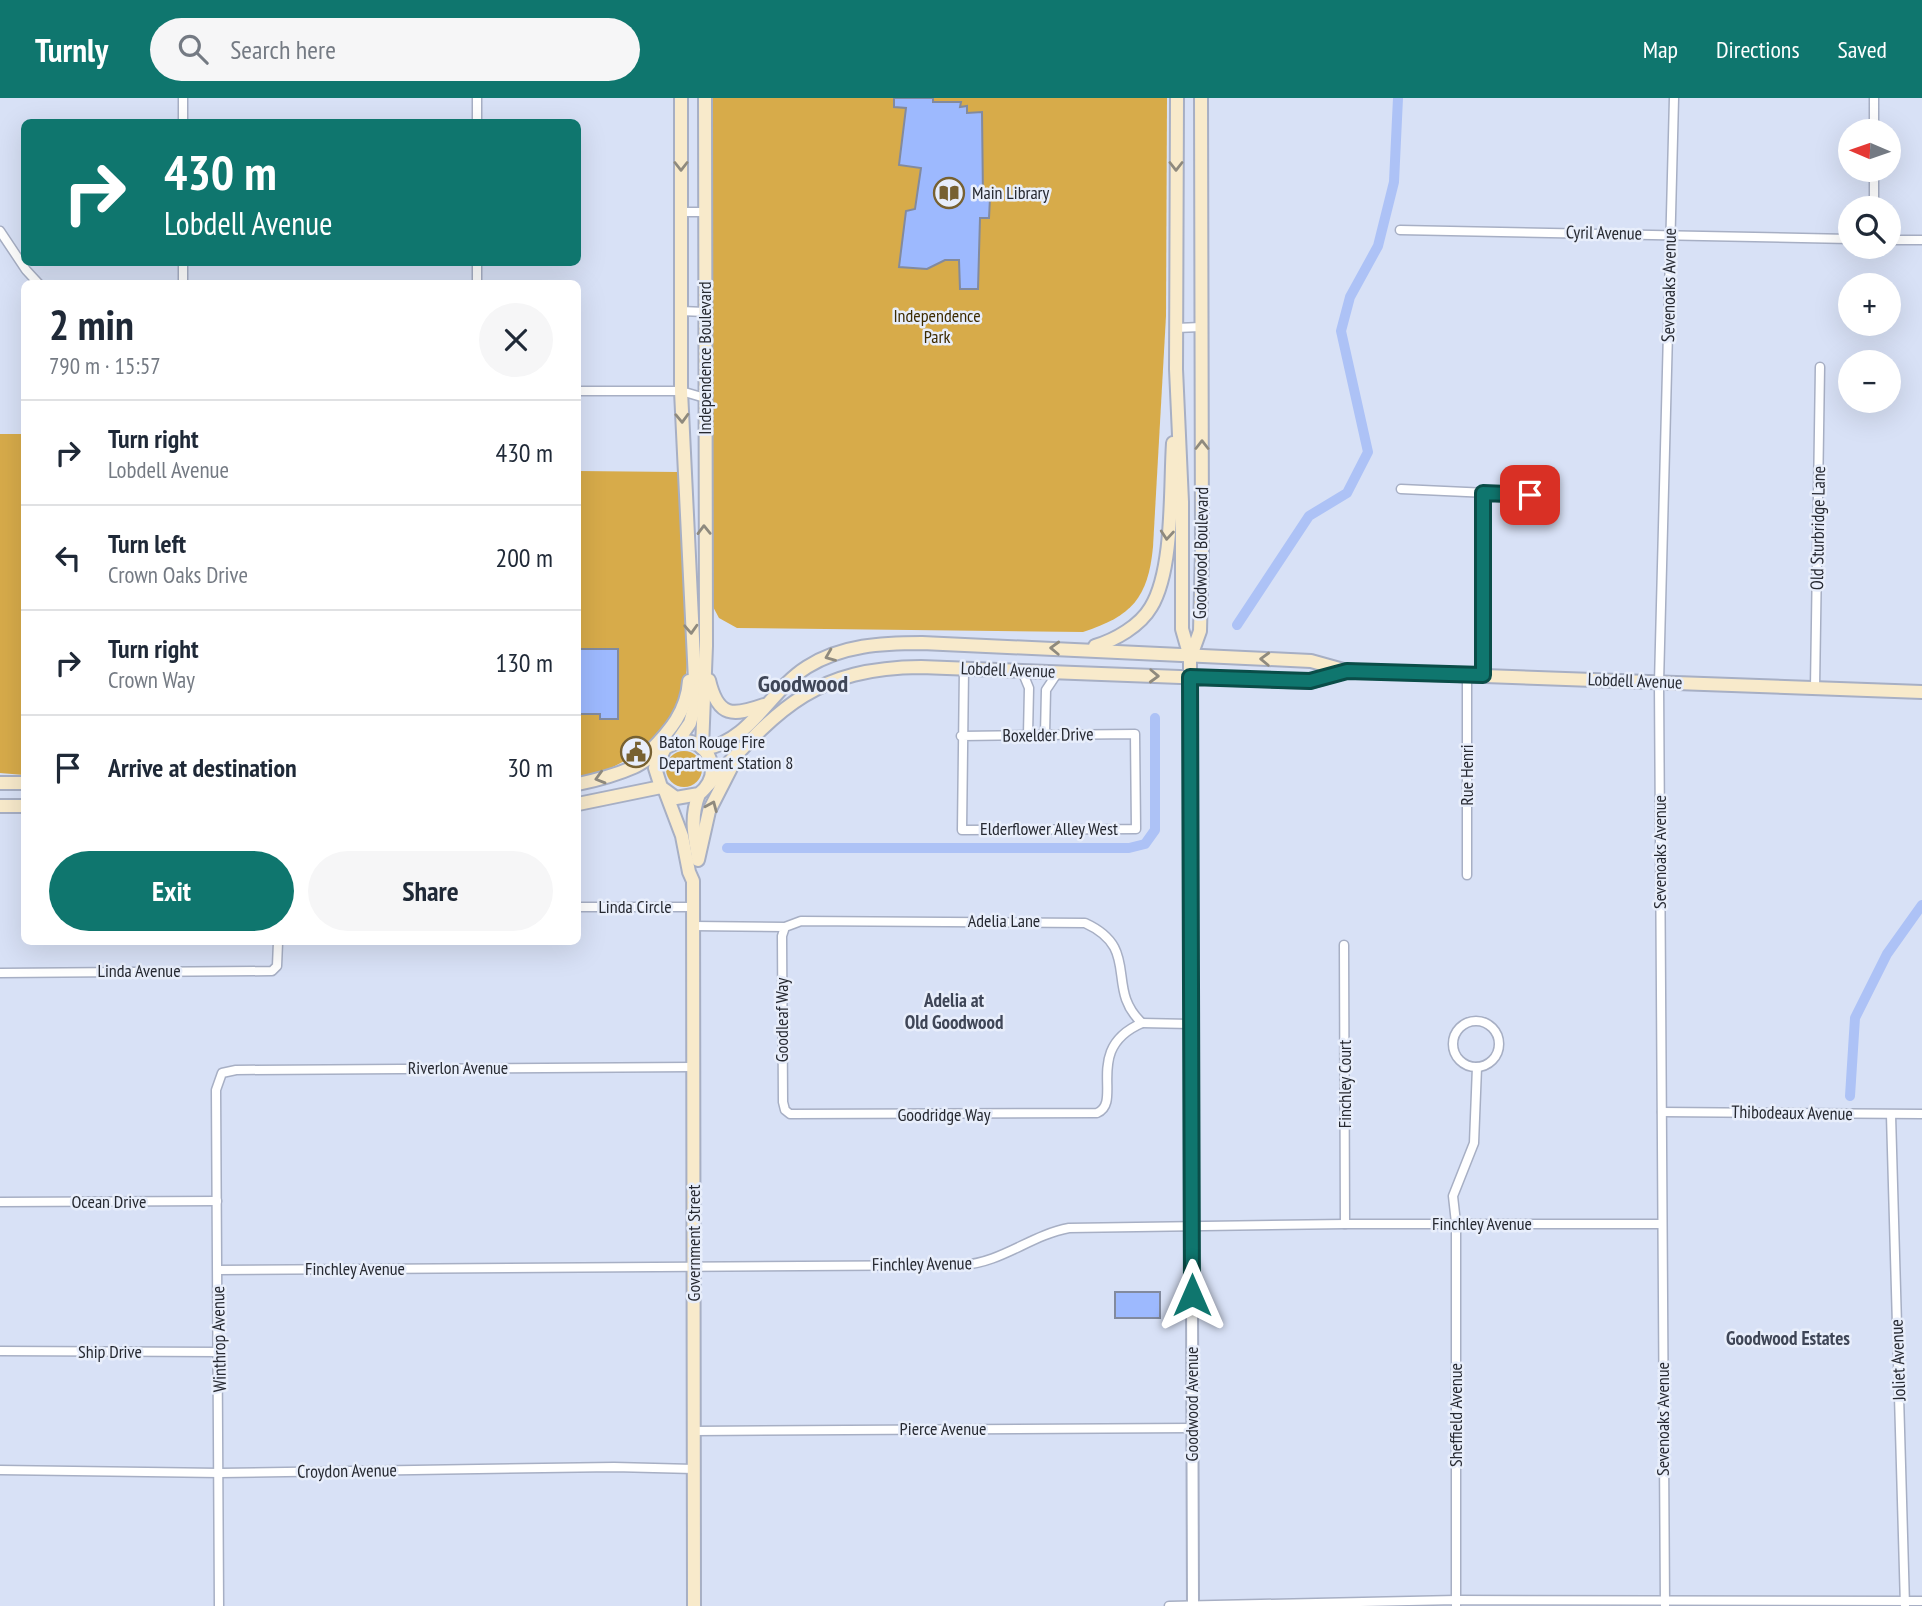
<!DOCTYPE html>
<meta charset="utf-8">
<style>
body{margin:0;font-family:"PT Sans Narrow",sans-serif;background:#f6f6f7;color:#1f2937;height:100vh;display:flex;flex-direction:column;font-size:26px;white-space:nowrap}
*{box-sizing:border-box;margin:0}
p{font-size:23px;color:#747a83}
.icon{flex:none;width:38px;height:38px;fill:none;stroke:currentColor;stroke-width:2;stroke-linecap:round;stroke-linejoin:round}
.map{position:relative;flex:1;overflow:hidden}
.drawer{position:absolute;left:21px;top:182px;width:560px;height:665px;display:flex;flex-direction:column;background:#fff;border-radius:10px;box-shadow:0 7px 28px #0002}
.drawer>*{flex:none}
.guide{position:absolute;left:21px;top:21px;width:560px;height:147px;border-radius:10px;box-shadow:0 7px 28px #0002;background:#0f766e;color:#fff;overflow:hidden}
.needle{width:46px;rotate:272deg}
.controls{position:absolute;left:1838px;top:21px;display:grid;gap:14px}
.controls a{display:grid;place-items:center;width:63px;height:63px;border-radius:50%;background:#fff;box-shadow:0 7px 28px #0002;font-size:35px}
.pin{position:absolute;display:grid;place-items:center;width:60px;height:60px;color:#fff;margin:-30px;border-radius:14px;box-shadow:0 4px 10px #0006}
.me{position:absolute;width:77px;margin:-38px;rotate:0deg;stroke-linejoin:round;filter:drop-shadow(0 0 5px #0008)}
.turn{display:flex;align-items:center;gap:24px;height:147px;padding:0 28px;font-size:32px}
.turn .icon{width:91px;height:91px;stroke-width:2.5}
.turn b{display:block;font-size:49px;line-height:60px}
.round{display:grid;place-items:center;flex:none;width:74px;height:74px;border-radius:37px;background:#f6f6f7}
.head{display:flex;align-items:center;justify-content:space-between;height:119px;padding:0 28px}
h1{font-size:42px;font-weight:700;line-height:52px}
.action{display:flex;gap:14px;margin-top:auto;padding:14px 28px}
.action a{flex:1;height:80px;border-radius:42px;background:#0f766e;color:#fff;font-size:28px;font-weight:700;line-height:80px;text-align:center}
.action a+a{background:#f6f6f7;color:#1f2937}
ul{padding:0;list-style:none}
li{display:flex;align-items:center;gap:21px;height:105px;padding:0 28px;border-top:2px solid #e0e1e3}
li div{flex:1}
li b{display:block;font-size:26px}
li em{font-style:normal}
header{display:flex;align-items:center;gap:42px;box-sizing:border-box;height:98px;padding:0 35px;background:#0f766e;color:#fff}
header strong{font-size:33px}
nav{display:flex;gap:38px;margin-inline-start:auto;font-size:24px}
.search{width:490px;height:63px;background:#f6f6f7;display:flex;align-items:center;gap:18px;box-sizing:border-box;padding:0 24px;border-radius:38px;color:#747a83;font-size:26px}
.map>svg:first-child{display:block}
</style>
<header>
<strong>Turnly</strong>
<div class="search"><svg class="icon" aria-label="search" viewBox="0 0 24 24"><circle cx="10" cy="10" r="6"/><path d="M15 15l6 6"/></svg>Search here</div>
<nav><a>Map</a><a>Directions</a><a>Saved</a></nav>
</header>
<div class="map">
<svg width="1922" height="1508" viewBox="0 0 1922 1508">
<rect width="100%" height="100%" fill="#d8e1f6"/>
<!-- green -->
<g fill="#d7ab4a">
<path d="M708,0H1167L1166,218L1153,449C1148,500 1132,518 1083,534L737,530L719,520L711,505Z"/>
<path d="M0,336H24V677L0,675Z"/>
<path d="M578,373L678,374L687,564C686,626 635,668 578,681Z"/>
<circle cx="684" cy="671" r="18"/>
</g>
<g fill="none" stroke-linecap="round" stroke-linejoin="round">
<!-- canal -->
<g stroke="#adc2f6" stroke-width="10">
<path d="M1237,527L1309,418L1347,395L1368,354L1341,233L1350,199L1378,148L1394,84L1398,0"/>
<path d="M727,750H1129L1145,746L1155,732V620"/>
<path d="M1850,998L1855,920L1887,856L1922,807"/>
</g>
</g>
<!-- building -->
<g fill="#9db9fe" stroke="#828a9e" stroke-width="2">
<path d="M894,0H933V4H961L960,9L967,8V15L982,14L983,100H990L989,120H980L978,191H960L959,162H945L927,171L899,169L906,113L915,111L921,70L899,67L906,10L894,9Z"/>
<path d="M578,551H618V621H600V616H578Z"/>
<rect x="1115" y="1194" width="45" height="26"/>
</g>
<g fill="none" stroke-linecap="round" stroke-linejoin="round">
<!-- minor casing -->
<g stroke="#a7afc4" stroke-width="11">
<g id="minor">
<path d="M183,0V24"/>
<path d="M477,0V24"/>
<path d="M1874,0V33"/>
<path d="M1874,72V110"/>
<path d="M681,114H705"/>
<path d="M1888,124L1893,142"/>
<path d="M1400,132L1850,141"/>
<path d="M0,133L26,172L39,186"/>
<path d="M1888,142H1922"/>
<path d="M183,164V186"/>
<path d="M477,164V186"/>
<path d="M681,213L705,214"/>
<path d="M1176,230L1201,229"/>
<path d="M578,293H681L705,300"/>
<path d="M1401,391L1530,397"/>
<path d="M1022,573L1029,590L1028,637"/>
<path d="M1467,577V777"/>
<path d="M1483,577V395"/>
<path d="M1815,590L1820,269"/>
<path d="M1045,637L1046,592L1058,574"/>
<path d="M961,638L1135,636L1136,731L962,732L964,571"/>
<path d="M578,809H693"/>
<path d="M693,828L785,829L801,823L1085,825C1142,851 1104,890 1142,925C1082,951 1124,1004 1097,1015L790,1016L785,1012L783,1004L782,838L785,829"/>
<path d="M1344,847L1345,1126"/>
<path d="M0,875L272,873L277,868L278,844"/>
<circle cx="1476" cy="946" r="23"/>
<path d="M1142,925L1191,926"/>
<path d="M1662,1014L1922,1016"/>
<path d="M1891,1017L1905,1508"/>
<path d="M0,1104L217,1103"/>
<path d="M218,1172L962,1167C1001,1165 1031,1137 1069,1130L1345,1126H1661"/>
<path d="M0,1253L219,1254"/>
<path d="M694,1333L1192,1330"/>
<path d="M0,1372L220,1375L614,1369L694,1371"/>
<path d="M219,1508L216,992L222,975L236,972L693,969"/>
<path d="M1169,1508L1456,1502L1922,1503"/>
<path d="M1456,1508V1125L1453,1098L1474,1045L1477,969"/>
<path d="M1665,1508L1659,585L1674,0"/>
</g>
</g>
<!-- tertiary casing -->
<g stroke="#a7afc4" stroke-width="14">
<path id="tertiary" d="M1190,579L1193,1508"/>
</g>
<!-- secondary casing -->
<g stroke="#a7afc4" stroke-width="16">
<g id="secondary">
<path d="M1177,0L1176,271L1182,404V531L1190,559V579"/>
<path d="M1095,548C1115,542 1140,528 1151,509C1174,471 1170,390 1173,345"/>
<path d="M1191,558L1200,533L1202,453L1201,0"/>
<path d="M709,582C718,620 733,618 764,607"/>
<path d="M677,644L690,625L696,603L681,293V0"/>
<path d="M702,650L706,548L705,0"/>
<path d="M704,651C751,643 769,593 807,569C842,547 882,545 922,545L1311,563L1347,573L1922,594"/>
<path d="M649,654C670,633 687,613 689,583"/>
<path d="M0,685H24"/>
<path d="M578,686C597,682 616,677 634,669C654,660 680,630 702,650C708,655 710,660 712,668C713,680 708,689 699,696L676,700L661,689L655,670L665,650"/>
<path d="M708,687C778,612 812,570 921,569L1310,584L1347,573"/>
<path d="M665,693L682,738L689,774L693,783L694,1508"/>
<path d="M578,706L661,689"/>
<path d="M0,708H24"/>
<path d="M698,759C694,736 690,719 699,696"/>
<path d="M698,762L709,713L732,668"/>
</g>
</g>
<!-- minor -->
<use href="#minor" stroke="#fff" stroke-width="8"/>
<!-- tertiary -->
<use href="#tertiary" stroke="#fff" stroke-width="10"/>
<!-- secondary -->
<use href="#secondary" stroke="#f8eacb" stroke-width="12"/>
</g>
<!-- one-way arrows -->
<defs><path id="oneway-chevron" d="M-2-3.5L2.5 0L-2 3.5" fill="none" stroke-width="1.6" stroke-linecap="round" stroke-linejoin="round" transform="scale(1.75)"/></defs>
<g stroke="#8f8a7e">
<use href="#oneway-chevron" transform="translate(681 68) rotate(90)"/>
<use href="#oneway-chevron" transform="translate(1176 68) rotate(90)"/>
<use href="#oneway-chevron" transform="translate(682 320) rotate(88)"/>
<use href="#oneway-chevron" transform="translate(1202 347) rotate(-90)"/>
<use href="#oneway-chevron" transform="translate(704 432) rotate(-91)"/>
<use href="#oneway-chevron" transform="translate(1167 437) rotate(95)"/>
<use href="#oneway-chevron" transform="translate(691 531) rotate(87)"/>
<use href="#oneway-chevron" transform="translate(1055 550) rotate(-178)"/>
<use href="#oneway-chevron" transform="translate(830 558) rotate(158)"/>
<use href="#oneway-chevron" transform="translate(1265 561) rotate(-178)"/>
<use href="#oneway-chevron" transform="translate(1154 578) rotate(2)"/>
<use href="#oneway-chevron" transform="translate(600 680) rotate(164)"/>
<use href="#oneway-chevron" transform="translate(712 708) rotate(-67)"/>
</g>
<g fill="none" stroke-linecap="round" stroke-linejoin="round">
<!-- route casing -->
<g stroke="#0a4d48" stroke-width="18">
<path id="route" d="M1192,1197L1190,579L1310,583L1347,573L1483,577V395L1530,397"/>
</g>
<!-- route -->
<use href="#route" stroke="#0f766e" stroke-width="12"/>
</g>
<!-- icons -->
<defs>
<g id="library-ring" transform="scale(1.575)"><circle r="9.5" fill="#e8eefb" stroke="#776131" stroke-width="1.5"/><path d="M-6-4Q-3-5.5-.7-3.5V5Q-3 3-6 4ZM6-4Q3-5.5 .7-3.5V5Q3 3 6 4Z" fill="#776131"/></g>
<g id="civic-ring" transform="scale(1.575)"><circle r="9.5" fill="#e8eefb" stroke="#776131" stroke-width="1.5"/><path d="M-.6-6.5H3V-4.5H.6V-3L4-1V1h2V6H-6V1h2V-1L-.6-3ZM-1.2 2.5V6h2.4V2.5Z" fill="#776131"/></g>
</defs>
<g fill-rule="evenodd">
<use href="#library-ring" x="949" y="95"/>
<use href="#civic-ring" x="636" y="654"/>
</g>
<g text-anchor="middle" stroke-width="5" stroke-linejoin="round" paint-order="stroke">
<!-- poi labels -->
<g font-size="18" fill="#262931" stroke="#e8eefb" text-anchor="start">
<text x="972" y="101">Main Library</text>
<text x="659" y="650">Baton Rouge Fire<tspan x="659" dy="21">Department Station 8</tspan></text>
</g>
<!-- street labels -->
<g font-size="18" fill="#262931" stroke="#e8eefb">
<text transform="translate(1604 135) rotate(1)" y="6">Cyril Avenue</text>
<text transform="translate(1669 187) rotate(-89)" y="6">Sevenoaks Avenue</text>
<text transform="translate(705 260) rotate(-90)" y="6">Independence Boulevard</text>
<text transform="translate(1818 430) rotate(-89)" y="6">Old Sturbridge Lane</text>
<text transform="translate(1201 455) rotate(-89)" y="6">Goodwood Boulevard</text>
<text transform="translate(1008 572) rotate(2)" y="6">Lobdell Avenue</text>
<text transform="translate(1635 583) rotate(2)" y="6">Lobdell Avenue</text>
<text transform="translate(1048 637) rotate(-1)" y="6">Boxelder Drive</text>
<text transform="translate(1467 677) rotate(-90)" y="6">Rue Henri</text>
<text x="1049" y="737">Elderflower Alley West</text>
<text transform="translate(1660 754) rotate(-90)" y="6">Sevenoaks Avenue</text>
<text x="635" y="815">Linda Circle</text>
<text x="1004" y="829">Adelia Lane</text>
<text x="139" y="879">Linda Avenue</text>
<text transform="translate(782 922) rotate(-90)" y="6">Goodleaf Way</text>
<text x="458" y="976">Riverlon Avenue</text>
<text transform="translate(1345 986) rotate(-90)" y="6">Finchley Court</text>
<text transform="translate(1792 1015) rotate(1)" y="6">Thibodeaux Avenue</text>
<text x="944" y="1023">Goodridge Way</text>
<text x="109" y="1110">Ocean Drive</text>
<text x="1482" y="1132">Finchley Avenue</text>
<text transform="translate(694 1145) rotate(-90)" y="6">Government Street</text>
<text transform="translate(922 1166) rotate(-1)" y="6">Finchley Avenue</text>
<text x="355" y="1177">Finchley Avenue</text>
<text transform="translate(219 1241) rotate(-91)" y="6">Winthrop Avenue</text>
<text x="110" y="1260">Ship Drive</text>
<text transform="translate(1898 1262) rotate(-92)" y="6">Joliet Avenue</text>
<text transform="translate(1192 1306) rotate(-90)" y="6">Goodwood Avenue</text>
<text transform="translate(1456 1317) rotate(-90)" y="6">Sheffield Avenue</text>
<text transform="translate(1663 1321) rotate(-90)" y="6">Sevenoaks Avenue</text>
<text x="943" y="1337">Pierce Avenue</text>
<text transform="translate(347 1373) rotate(-1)" y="6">Croydon Avenue</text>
</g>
<!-- park labels -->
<g font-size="18" fill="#3d2b00" stroke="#e8eefb">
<text x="937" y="224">Independence<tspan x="937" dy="21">Park</tspan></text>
</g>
<!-- neighbourhood labels -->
<g font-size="19" font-weight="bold" fill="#3f4657" stroke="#e8eefb">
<text x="954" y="909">Adelia at<tspan x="954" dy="22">Old Goodwood</tspan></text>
<text x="1788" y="1247">Goodwood Estates</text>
</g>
<!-- district labels -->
<g font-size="24" font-weight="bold" fill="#3f4657" stroke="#e8eefb">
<text x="803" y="594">Goodwood</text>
</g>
</g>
</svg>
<div class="controls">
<a><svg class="needle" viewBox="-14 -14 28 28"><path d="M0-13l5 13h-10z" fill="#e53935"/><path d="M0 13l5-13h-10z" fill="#747a83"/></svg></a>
<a><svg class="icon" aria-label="search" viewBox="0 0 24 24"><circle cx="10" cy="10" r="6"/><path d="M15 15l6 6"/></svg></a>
<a>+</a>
<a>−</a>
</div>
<div class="pin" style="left:1530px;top:397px;background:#d93025"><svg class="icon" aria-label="arrive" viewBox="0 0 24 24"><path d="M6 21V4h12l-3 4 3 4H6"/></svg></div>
<svg class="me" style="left:1192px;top:1197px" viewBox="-20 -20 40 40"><path d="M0-17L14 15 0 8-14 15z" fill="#0f766e" stroke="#fff" stroke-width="4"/></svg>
<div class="guide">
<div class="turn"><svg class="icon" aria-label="right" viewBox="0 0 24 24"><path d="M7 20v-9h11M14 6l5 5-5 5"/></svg><div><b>430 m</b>Lobdell Avenue</div></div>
</div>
<section class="drawer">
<div class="head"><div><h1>2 min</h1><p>790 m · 15:57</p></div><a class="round"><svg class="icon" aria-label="close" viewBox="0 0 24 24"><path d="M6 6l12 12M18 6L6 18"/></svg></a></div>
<ul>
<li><svg class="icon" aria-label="right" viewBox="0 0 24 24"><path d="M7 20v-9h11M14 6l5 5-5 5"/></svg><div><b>Turn right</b><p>Lobdell Avenue</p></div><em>430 m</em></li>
<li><svg class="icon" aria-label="left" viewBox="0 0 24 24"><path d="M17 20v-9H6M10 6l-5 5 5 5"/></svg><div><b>Turn left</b><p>Crown Oaks Drive</p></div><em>200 m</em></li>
<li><svg class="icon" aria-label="right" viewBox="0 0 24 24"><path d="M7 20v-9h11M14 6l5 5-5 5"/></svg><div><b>Turn right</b><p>Crown Way</p></div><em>130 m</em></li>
<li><svg class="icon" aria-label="arrive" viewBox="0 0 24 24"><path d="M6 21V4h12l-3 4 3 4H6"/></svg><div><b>Arrive at destination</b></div><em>30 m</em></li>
</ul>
<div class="action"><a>Exit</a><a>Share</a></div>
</section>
</div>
